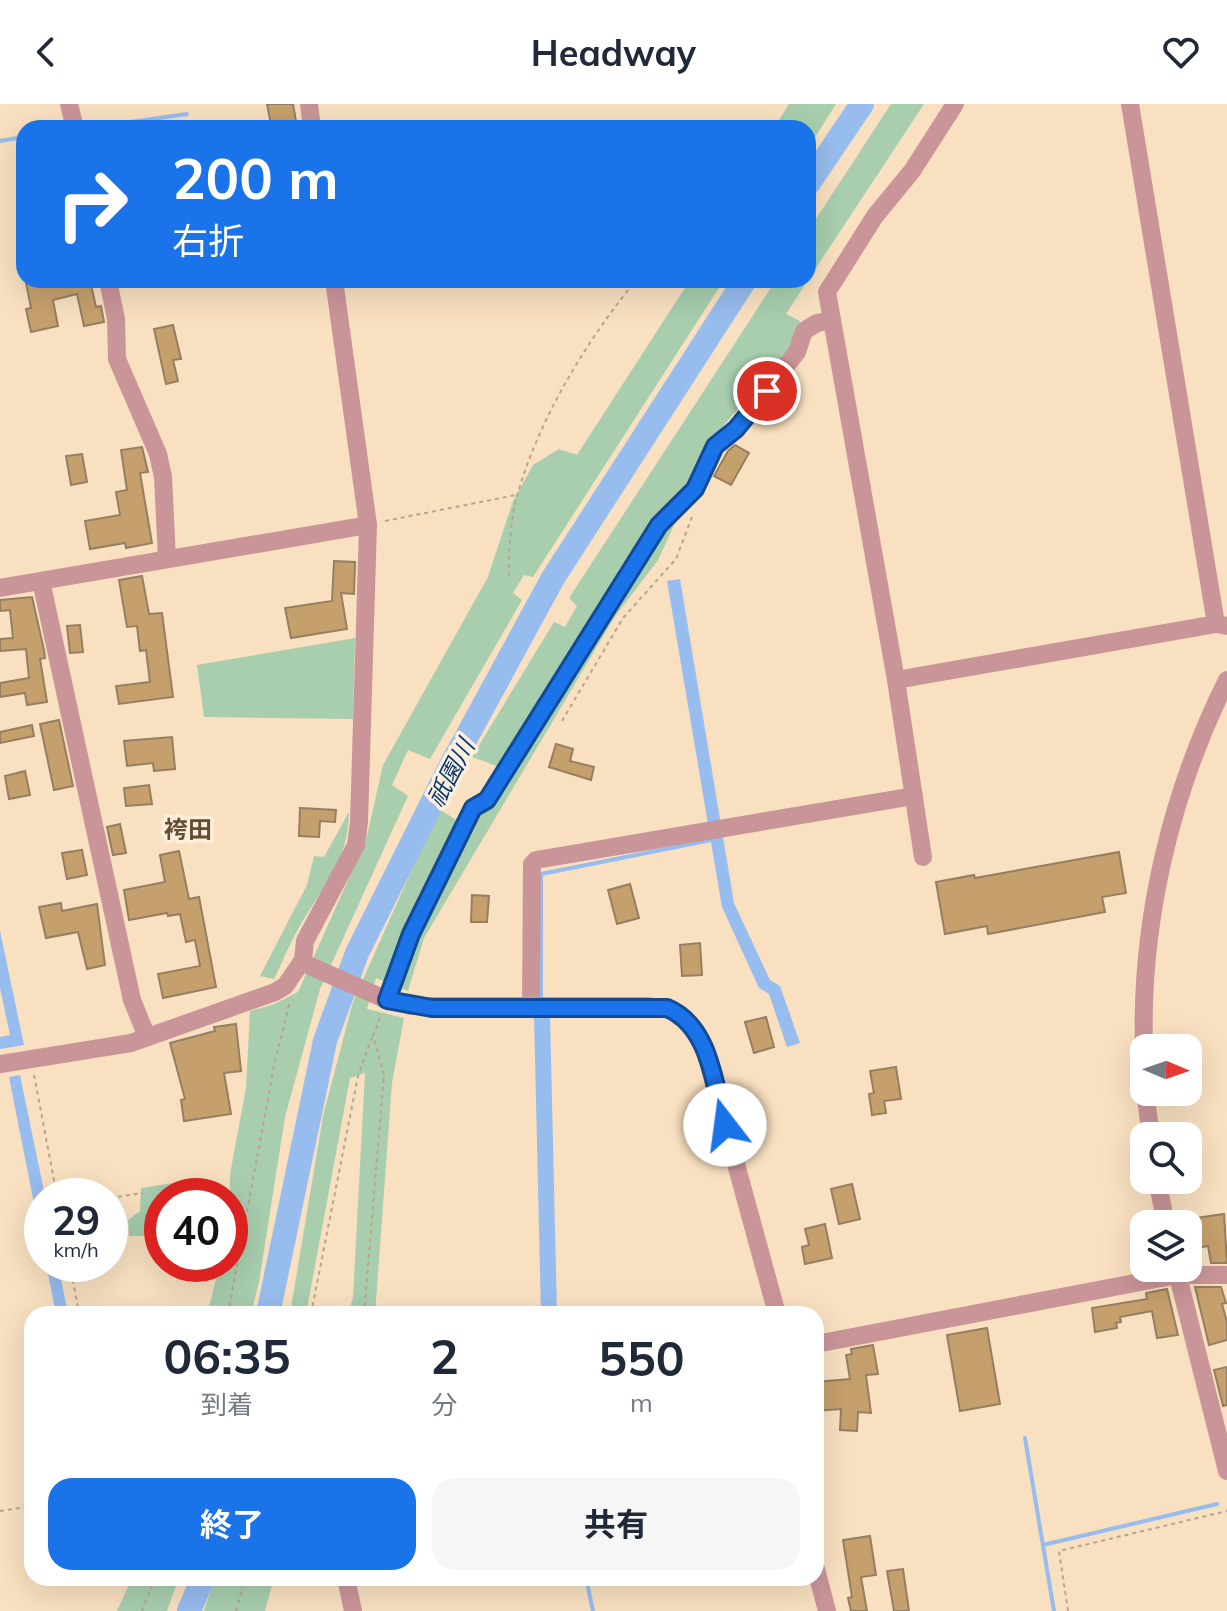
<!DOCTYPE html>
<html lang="ja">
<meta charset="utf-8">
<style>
body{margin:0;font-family:Mulish,"Noto Sans JP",sans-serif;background:#f6f6f7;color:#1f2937;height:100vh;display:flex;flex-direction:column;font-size:30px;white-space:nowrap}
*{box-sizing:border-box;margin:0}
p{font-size:26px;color:#747a83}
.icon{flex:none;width:44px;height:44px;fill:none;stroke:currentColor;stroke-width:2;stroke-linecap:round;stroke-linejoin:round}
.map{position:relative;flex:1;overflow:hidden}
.sheet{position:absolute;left:24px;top:1202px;width:800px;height:280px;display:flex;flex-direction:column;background:#fff;border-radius:24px;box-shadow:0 8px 32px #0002}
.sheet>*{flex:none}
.top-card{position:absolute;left:16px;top:16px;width:800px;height:168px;border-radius:24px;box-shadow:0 8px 32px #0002;background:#1a73e8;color:#fff;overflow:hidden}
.needle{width:52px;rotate:92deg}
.fabs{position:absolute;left:1130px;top:930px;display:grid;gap:16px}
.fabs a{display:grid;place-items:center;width:72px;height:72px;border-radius:16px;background:#fff;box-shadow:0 8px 32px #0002;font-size:40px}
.speed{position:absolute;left:24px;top:1074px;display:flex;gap:16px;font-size:40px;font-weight:700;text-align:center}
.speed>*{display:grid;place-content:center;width:104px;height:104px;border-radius:50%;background:#fff;box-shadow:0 8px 32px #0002;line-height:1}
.speed small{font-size:20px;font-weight:400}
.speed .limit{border:12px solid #d22;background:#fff;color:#111}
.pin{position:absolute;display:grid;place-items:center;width:68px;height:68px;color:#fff;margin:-34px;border:4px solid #fff;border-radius:50%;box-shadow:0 2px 8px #0007}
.me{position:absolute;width:88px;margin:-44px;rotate:345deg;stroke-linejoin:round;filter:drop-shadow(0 0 6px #0008)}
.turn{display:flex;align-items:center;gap:28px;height:168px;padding:0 24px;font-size:36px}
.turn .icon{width:104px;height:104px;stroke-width:2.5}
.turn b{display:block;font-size:56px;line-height:68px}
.eta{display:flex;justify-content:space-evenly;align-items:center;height:136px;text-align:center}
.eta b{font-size:48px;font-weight:700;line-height:56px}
.primary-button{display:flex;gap:16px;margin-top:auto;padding:16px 24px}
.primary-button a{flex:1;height:92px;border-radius:24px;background:#1a73e8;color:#fff;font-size:32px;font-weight:700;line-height:92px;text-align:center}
.primary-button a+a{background:#f6f6f7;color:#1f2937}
header{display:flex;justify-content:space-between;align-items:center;height:104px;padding:0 24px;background:#fff;font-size:36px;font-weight:700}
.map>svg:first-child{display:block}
</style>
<header><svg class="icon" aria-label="back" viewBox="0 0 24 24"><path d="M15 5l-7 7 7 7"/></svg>Headway<svg class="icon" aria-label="heart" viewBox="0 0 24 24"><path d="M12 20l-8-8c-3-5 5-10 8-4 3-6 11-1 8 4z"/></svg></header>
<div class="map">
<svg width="1227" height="1507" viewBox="0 0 1227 1507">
<rect width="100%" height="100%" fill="#f8e0c0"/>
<!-- green -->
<g fill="#a8ceae">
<path d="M789,0H836L808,44V24H774Z"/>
<path d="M891,0H924L808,176V127Z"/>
<path d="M690,176H724L533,473L524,471L513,489L522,496L430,655L408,646L392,681L408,692L320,885L285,1013L259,1178L251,1210H207L220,1160H230V1070L246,984L250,907L272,901L298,888L366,736L383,661L488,473L513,397L533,361L559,345L577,351Z"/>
<path d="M776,176H808L786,210L800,217L792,243L716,330L658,456L614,514L424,834L408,887L376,874L367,905L404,914L392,979L375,1210H348L353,1193L365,969L350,974L306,1210H290L323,1012L353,898L439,705L467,723L511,667L472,653L554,518L565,523L577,502L569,494Z"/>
<path d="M355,534L353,615L204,613L197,561Z"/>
<path d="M349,708C348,759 322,783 298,825C289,841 282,859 274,875L260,872L307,781L314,752L324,753Z"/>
<path d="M186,1077V1092H162V1132H129L128,1116L140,1107L141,1084Z"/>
<path d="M132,1474H179L167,1507H117Z"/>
<path d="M215,1474H274L265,1507H204Z"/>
</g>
<!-- water -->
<g fill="#97bcee">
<path d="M680,475L734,799L770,876L780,882L800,939L787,943L769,890L759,884L722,803L667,477Z"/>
<path d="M0,827L24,941L0,945V933L10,931L0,884Z"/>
<path d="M534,912H550L557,1210H541Z"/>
<path d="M20,971L45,1092H42V1140L9,973Z"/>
<path d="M46,1160H58L68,1210H56Z"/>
</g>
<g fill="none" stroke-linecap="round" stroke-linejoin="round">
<!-- stream -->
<g stroke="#97bcee" stroke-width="4">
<path d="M89,24L187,10"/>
<path d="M0,37L24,33"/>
<path d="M541,893V770L711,736"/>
<path d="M1025,1334L1054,1507"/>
<path d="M1043,1441L1217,1400"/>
<path d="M586,1474L593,1507"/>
</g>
<!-- river -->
<g stroke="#97bcee" stroke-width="24">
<path d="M808,80L862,0"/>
<path d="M268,1210L325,937L357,849L448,667L553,474L745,176"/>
<path d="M189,1507L203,1474"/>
</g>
</g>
<!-- building -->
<g fill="#c6a06c" stroke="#957f62" stroke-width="2">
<path d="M267,0H293L296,17L271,21Z"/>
<path d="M40,176H90L96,203L101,202L104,218L84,222L77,190L53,196L58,222L31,228L26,205L31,204L26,179Z"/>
<path d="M173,221L181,255L173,256L178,277L166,280L154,225Z"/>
<path d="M735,341L749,349L731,381L714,372L728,347Z"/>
<path d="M142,343L148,368L140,369L152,439L126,444L125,439L90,445L85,417L120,411L116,388L127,386L121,346Z"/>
<path d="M82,350L87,378L71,381L66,352Z"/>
<path d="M334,457L355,458L354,490L341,489L347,525L291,534L285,504L332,497Z"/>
<path d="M142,472L149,510L162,509L173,593L119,600L116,582L150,578L146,546L140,547L137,522L127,523L119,476Z"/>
<path d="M32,493L44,546L45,554L40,555L47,598L27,601L25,589L0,593V579L29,574L26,545L0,547V535L13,534L10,506L0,507V496Z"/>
<path d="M80,521L83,548L70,549L67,522Z"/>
<path d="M59,616L73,682L54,686L40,620Z"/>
<path d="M32,621L34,632L0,639V628Z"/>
<path d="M172,633L175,665L154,667L153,659L127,662L124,637Z"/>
<path d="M556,640L573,645L570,657L594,663L591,676L549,663Z"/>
<path d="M25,667L30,691L9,695L5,672Z"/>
<path d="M149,681L152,700L126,702L124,684Z"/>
<path d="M300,704L336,706L335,718L320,717L319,733L299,732Z"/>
<path d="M120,720L126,749L113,751L107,723Z"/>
<path d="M82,746L87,771L67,775L62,749Z"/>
<path d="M179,747L189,795L199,793L216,883L163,894L158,870L200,862L195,836L186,838L180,810L168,812L167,809L129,816L124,786L165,778L160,751Z"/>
<path d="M1119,748L1126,789L1102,793L1105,808L988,830L987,822L945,830L936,778L974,771L975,774Z"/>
<path d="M630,780L639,814L617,820L608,786Z"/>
<path d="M472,791L489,792L487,818H471Z"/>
<path d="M61,799L62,807L97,800L105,861L87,865L78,828L46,834L39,803Z"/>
<path d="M700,839L702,871L682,872L680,841Z"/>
<path d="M766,913L774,943L754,949L745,918Z"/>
<path d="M236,920L241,967L224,969L231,1010L184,1017L181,996L185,995L170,939L215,927L214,923Z"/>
<path d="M896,963L901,995L884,997L886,1009L872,1011L869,990L874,989L870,967Z"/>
<path d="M852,1080L860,1115L839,1120L831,1085Z"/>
<path d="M1224,1110L1227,1159H1211L1208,1142L1188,1146V1115Z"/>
<path d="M825,1120L832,1154L805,1160L802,1143L809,1141L805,1125Z"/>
<path d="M1195,1183H1221L1226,1199L1222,1200L1227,1218V1236L1209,1241Z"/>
<path d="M1167,1185L1178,1231L1157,1234L1152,1207L1120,1213L1121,1218L1116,1219L1117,1224L1095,1228L1092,1204L1147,1195L1146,1189Z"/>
<path d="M987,1224L1000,1300L960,1307L947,1231Z"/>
<path d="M873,1241L878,1270L866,1271L871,1309L858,1308L857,1327L840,1326L841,1305L816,1307V1278L850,1275L846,1251L852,1250L851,1245Z"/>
<path d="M1227,1263V1301L1223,1302L1214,1266Z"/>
<path d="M870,1432L876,1471L861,1473L867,1507H851L848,1494L852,1493L843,1436Z"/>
<path d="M903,1465L909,1507H894L887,1467Z"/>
</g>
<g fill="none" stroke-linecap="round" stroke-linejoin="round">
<!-- path -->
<g stroke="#b8a58b" stroke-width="2" stroke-dasharray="4 4" stroke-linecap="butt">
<path d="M766,24L769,20"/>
<path d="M385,417L516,391"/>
<path d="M509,472C509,445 510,418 517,392C539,314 586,238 636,176"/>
<path d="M562,617L623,514L676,455L692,413"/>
<path d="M34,971L57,1092"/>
<path d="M110,1094L143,1089"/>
<path d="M70,1160L79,1210"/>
<path d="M228,1210L274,962L290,897"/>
<path d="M311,1210L358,972L372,933"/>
<path d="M364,1210L384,970L373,932L381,911"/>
<path d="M0,1407L32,1402"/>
<path d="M142,1507L155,1474"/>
<path d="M236,1507L245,1474"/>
<path d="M1068,1507L1059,1447L1227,1407"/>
</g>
<!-- minor -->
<g stroke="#ca9599" stroke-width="18">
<path d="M69,0L75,24"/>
<path d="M309,0L312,24"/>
<path d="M1130,0L1216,520"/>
<path d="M108,176L116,215L117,255L158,350L163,373L167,455"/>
<path d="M334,176L368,421L359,718L356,741L305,837L303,856L308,861L387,896L411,902H647C678,904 691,915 704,943L777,1210"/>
<path d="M41,477L132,896L147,933"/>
<path d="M0,484L368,421"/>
<path d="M896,576L1216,520L1227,522"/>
<path d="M923,753L896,576L827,188L875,112L912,67L955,0"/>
<path d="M387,896L411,830L473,704L487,696L659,421L695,385L715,342L736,325L797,248L804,227L817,219L832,216"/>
<path d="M531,903L532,760L536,756L914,692"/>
<path d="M1144,944C1140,818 1171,688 1227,576"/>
<path d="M0,960L131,939L275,888L285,882L303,856"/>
<path d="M1145,988L1151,1032"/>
<path d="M1157,1076L1166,1120"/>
<path d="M1176,1164L1227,1367"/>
<path d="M816,1240L1177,1171H1227"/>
<path d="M816,1465L827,1507"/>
<path d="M346,1474L353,1507"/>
</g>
</g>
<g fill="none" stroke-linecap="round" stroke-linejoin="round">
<!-- route casing -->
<g stroke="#114b97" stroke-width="20">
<path id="route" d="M725,1021C714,980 710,922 667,904H432L387,896L411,830L473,704L487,696L659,421L695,385L715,342L736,325L767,287"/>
</g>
<!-- route -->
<use href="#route" stroke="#1a73e8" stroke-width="14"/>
</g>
<g text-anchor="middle" stroke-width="7" stroke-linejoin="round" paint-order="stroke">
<!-- water labels -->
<g font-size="24" font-style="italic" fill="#043872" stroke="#fdefdc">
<text transform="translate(451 669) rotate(-62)" y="8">祇園川</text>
</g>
<!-- neighbourhood labels -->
<g font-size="24" font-weight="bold" fill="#634e33" stroke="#fdefdc">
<text x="188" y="734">袴田</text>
</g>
</g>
</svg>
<div class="fabs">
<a><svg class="needle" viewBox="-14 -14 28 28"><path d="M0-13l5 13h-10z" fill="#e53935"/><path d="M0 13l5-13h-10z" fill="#747a83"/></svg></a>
<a><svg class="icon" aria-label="search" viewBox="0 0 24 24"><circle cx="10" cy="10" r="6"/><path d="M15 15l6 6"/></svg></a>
<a><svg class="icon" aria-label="layers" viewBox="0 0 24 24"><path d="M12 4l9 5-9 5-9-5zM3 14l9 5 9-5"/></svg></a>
</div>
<div class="speed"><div>29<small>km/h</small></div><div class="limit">40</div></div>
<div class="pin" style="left:767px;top:287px;background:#d93025"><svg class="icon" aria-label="arrive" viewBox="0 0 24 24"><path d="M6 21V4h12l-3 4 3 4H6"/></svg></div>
<svg class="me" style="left:725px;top:1021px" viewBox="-20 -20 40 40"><circle r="19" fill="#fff"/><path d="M0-13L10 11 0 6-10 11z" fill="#1a73e8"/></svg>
<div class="top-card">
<div class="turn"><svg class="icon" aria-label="right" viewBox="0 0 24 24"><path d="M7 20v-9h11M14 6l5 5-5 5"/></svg><div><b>200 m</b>右折</div></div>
</div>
<section class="sheet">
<div class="eta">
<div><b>06:35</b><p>到着</p></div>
<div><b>2</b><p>分</p></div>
<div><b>550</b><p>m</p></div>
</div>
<div class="primary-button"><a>終了</a><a>共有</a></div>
</section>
</div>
